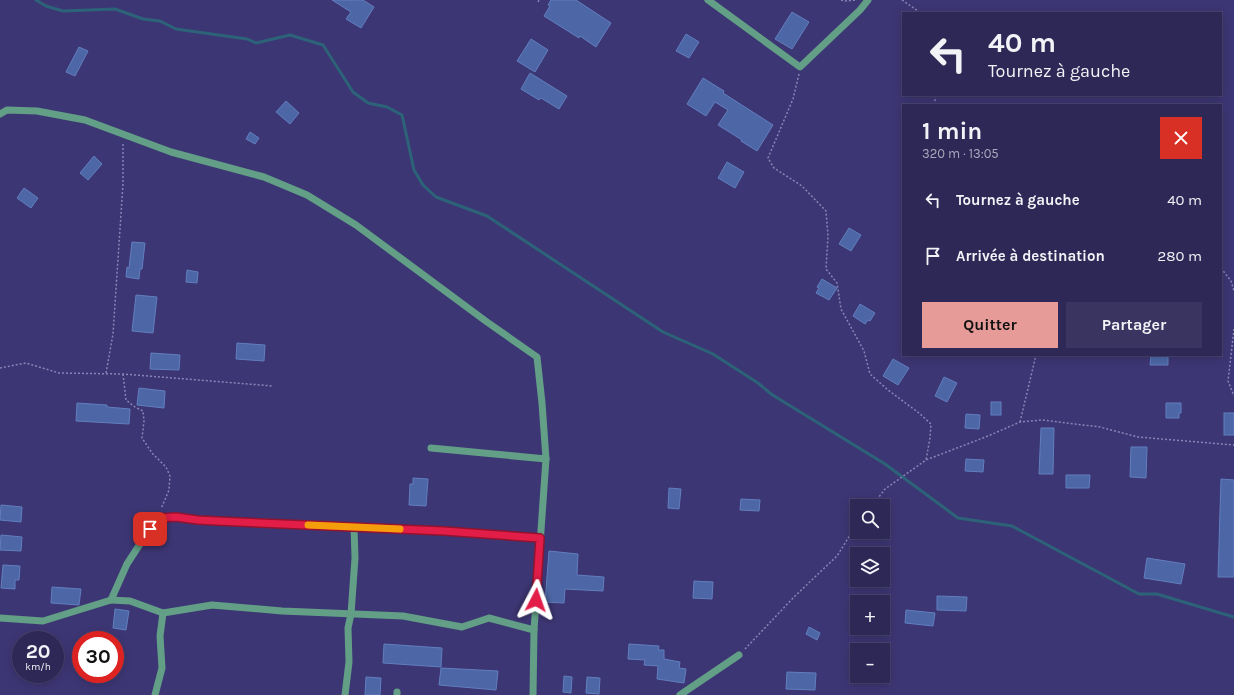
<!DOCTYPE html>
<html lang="fr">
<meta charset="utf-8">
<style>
body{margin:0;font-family:Karla,sans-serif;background:#3a3461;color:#f1f3f6;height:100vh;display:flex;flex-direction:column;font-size:15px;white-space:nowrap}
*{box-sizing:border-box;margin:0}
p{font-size:13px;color:#a7a6ba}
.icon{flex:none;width:22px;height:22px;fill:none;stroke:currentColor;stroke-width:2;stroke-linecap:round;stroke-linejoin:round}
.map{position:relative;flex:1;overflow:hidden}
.sheet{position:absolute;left:902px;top:104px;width:320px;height:252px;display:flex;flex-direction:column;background:#2e2857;border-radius:0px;box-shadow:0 2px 10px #0003,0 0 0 1px #49446d}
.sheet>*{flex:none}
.hud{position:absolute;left:902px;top:12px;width:320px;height:84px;border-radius:0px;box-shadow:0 2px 10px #0003,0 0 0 1px #49446d;background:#2e2857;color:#f1f3f6;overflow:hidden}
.controls{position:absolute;left:850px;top:499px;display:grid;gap:8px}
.controls a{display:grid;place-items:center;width:40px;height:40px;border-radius:0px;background:#2e2857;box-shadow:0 2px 10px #0003,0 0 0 1px #49446d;font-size:20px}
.speed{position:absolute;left:12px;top:631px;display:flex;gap:8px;font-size:20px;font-weight:700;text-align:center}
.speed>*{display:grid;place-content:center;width:52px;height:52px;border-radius:50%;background:#2e2857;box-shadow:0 2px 10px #0003,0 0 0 1px #49446d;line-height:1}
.speed small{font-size:10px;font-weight:400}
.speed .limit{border:6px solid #d22;background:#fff;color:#111}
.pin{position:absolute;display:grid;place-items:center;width:34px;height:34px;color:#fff;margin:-17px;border-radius:8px;box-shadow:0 2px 6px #0006}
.me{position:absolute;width:44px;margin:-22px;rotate:4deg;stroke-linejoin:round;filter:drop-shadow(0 0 3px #0008)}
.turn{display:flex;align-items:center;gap:14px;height:84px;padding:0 20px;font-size:18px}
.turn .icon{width:52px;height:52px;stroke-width:2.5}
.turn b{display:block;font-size:28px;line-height:34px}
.round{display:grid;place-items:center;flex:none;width:42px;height:42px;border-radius:0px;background:#3a3461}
.overview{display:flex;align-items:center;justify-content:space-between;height:68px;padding:0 20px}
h1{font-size:24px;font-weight:700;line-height:30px}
.primary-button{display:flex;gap:8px;margin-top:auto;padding:8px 20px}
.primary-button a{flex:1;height:46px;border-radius:0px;background:#e69b98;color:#111;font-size:16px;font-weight:700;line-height:46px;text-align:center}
.primary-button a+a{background:#3a3461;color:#f1f3f6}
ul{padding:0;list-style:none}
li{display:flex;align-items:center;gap:12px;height:56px;padding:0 20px}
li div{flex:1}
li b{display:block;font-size:15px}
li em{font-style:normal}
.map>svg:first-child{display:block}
</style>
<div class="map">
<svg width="1234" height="695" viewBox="0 0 1234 695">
<rect width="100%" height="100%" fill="#3d3674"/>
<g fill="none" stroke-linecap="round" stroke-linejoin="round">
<!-- stream -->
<path stroke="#2c6378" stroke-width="3" d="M36,0L46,6L63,11L115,9L143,19L160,21L176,29L247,39L256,43L290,35L323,45L353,92L368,103L387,107L402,115L414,170L423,185L436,197L487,216L663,332L713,354L758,383L771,394L885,464L958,518L1012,526L1139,594H1157L1234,617"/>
</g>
<!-- building -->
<g fill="#4d67a6" stroke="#627ebe">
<path d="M332,0H363L374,7L361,28L346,19L351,12Z"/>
<path d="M551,0H576L611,23L596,47L580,36L579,38L544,16L550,6L548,5Z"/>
<path d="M792,12L809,22L792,49L775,39Z"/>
<path d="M686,34L699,42L689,58L676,51Z"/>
<path d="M531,39L548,50L535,72L517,61Z"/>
<path d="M79,47L88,51L75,76L66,72Z"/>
<path d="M530,73L567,96L559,109L541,98L539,100L521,89Z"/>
<path d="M703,78L724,91L723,93L773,125L757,151L741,141L742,140L718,125L728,110L715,102L706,116L687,104Z"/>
<path d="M286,101L299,113L290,124L276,112Z"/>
<path d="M250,132L259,138L255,144L246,139Z"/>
<path d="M94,156L102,164L88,180L80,173Z"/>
<path d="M727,162L744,172L735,188L718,178Z"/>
<path d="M24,188L38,198L31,208L17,198Z"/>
<path d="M849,228L861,235L851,251L839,244Z"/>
<path d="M132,242L145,243L142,269H140L139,279L126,277L127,267L129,268Z"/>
<path d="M187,270L198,272L197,283L186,282Z"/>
<path d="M822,279L837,288L829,300L816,293L819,288L817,287Z"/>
<path d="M136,295L157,297L153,333L132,331Z"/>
<path d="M860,304L875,313L870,321L868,320L865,324L853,316Z"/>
<path d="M237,343L265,345L264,361L236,359Z"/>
<path d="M151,353L180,355L179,370L150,369Z"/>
<path d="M1151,355H1168V365H1150Z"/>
<path d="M893,359L909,368L898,385L883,376Z"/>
<path d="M944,377L957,383L947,402L935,396Z"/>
<path d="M139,388L165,391L164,408L137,405Z"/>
<rect x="991" y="402" width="10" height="13"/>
<path d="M77,403L107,405V407L130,409L129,424L76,421Z"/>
<path d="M1166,403H1181V413H1179V418H1166Z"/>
<rect x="1224" y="413" width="10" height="22"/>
<path d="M966,414L980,415L979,429L965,428Z"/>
<path d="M1041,428H1054L1053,474H1039Z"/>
<path d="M1131,447H1147L1146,478L1130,477Z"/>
<path d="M966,459L984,460L983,472L965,471Z"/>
<path d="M1066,475H1090L1089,488H1066Z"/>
<path d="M413,478L428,479L426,506L409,505L410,484H413Z"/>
<path d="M1221,479L1234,480V577H1218Z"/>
<path d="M669,488L681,489L679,509L668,508Z"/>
<path d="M741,499L760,500L759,511L740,510Z"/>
<path d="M1,505L22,507L21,522L0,520Z"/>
<path d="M1,535L22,537L21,551L0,550Z"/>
<path d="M549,551L578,554L577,575L604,577L603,591L565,589L564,603L545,602Z"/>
<path d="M1147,558L1185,564L1181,584L1144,578Z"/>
<path d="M3,565L20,566L19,580H15V589L1,588Z"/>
<path d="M694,581L713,582L712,599L693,598Z"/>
<path d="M52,587L81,589L79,605L51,603Z"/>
<path d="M937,596L967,597L966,611L937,610Z"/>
<path d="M115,609L129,611L126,630L113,628Z"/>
<path d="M906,610L935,613L933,626L905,623Z"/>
<path d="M809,627L820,633L817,640L806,634Z"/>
<path d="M384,644L442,648L441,667L383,663Z"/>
<path d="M629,644L659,646L658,650H664V659L680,662L679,668L686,669L684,683L657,679L658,666L644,665L645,660L628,659Z"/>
<path d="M441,668L498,671L496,690L439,685Z"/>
<path d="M787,672L816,673L815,690L786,689Z"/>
<path d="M564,676L572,677L571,693L563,692Z"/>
<path d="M366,677L381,678L380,695H365Z"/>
<path d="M587,677L600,678L599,694L586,693Z"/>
</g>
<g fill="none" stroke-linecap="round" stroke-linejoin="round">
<!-- path -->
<g stroke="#8885b7" stroke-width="1.5" stroke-dasharray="2 2" stroke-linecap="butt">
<path d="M841,0L845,1L857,0"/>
<path d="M902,0L921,13"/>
<path d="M538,2L539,0"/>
<path d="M799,74L793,99L768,158L774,168L802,186L826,211L828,236L826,269L837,283L841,309L864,351L870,374L888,390L919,413L931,424L930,438L926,460"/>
<path d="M934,105L936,95"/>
<path d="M1221,268L1231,281L1234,291"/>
<path d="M1234,329L1228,381L1234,396"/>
<path d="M0,368L26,363L59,373L123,374L273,386"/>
<path d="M106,373L113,334L123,184V142"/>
<path d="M123,374L126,400L135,407L143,411L144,421L142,438L152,453L166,467L170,476L169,490L161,509"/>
<path d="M1020,422L1036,355"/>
<path d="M872,506L885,489L926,460L988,436L1020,422L1042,420L1100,427L1138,437L1234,445"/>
<path d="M745,649L794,597L837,556L857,524"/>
</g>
<!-- minor -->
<g stroke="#629f86" stroke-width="7">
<path d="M708,0L800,67L860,10L868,0"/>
<path d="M0,114L7,110L37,111L85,120L171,152L264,177L307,195L356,225L487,322L537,357L542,403L546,459L534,630L533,695"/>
<path d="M431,448L546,459"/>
<path d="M111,600L130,601L163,613L212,605L282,611L403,616L462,627L489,618L534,630"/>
<path d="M0,618L43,621L111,600L127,564L157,518L176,517L217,521L444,531L540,539"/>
<path d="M155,695L162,668L160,636L163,613"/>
<path d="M345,695L349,662L348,628L351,614L355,558L354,527"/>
<path d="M397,695V692"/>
<path d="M680,695L739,655"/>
</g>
</g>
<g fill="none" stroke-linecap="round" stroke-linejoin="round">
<!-- route casing -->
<g stroke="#92132f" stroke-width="10">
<path id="route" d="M150,529L157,518L176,517L198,520L217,521L444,531L540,538L536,600"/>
</g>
<!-- route -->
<use href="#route" stroke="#e11d48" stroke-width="7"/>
<!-- slow -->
<path stroke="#f59e0b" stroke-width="7" d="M308,525L400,529"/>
</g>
</svg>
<div class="controls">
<a><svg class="icon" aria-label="search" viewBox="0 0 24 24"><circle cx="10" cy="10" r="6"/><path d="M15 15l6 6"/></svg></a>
<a><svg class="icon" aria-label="layers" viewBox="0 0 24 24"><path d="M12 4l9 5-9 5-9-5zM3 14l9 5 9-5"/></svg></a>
<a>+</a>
<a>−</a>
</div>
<div class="speed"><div>20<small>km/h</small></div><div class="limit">30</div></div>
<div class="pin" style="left:150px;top:529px;background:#d93025"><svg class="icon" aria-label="arrive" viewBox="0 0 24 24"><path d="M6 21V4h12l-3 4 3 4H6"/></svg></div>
<svg class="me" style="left:536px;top:600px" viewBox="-20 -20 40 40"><path d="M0-17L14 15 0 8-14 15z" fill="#e11d48" stroke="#fff" stroke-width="4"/></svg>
<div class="hud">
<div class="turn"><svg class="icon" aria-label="left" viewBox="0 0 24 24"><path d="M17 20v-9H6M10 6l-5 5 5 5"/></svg><div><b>40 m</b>Tournez à gauche</div></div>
</div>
<section class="sheet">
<div class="overview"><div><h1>1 min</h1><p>320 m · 13:05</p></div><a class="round" style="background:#d93025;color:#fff"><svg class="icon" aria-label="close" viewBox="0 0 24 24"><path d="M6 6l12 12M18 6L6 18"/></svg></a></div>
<ul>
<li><svg class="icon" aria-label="left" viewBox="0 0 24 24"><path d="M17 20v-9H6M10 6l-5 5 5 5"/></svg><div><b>Tournez à gauche</b></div><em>40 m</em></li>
<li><svg class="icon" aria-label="arrive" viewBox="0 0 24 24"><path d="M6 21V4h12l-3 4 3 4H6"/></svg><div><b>Arrivée à destination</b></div><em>280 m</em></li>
</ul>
<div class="primary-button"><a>Quitter</a><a>Partager</a></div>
</section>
</div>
